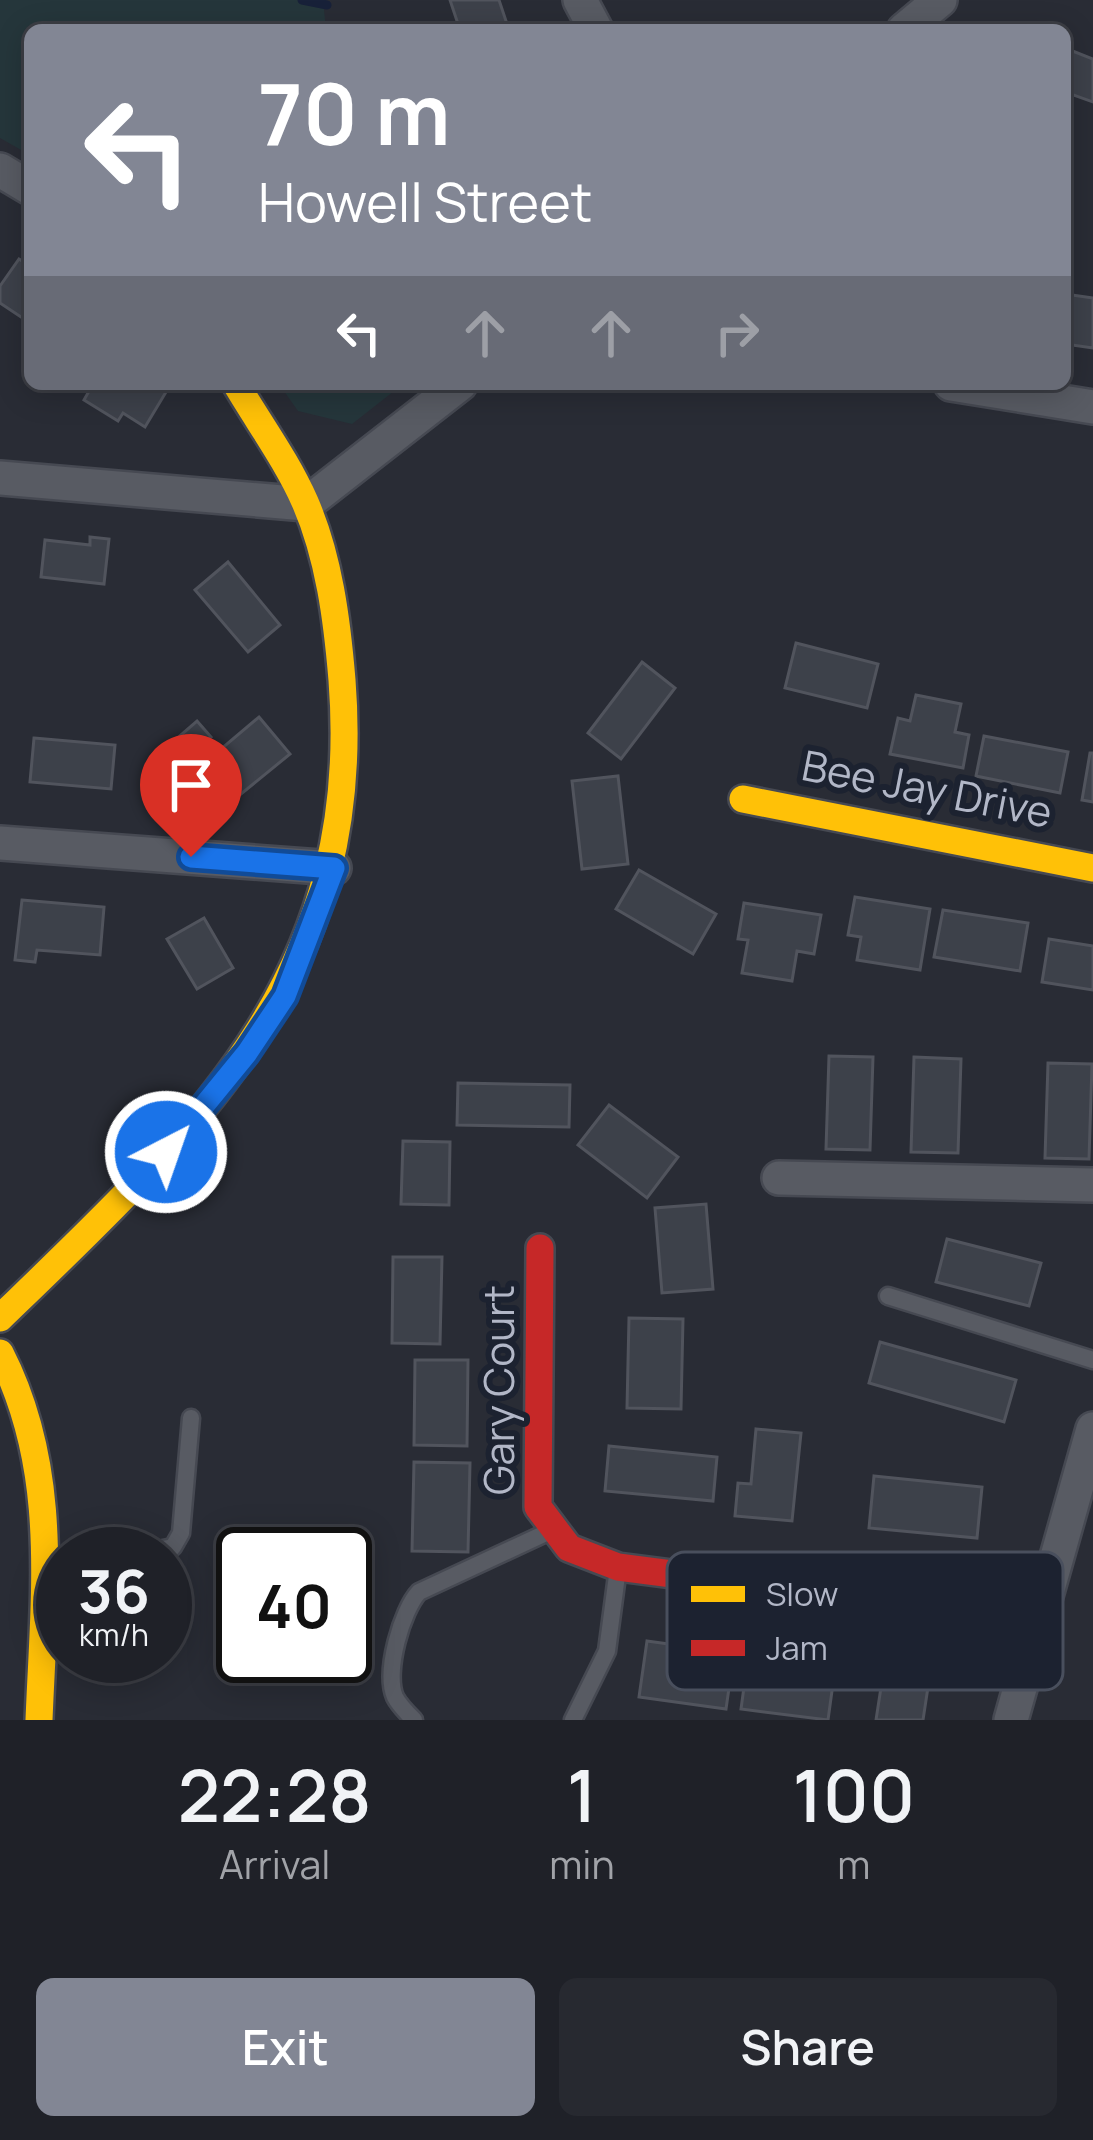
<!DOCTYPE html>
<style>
body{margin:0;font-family:Manrope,sans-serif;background:#272930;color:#f1f3f6;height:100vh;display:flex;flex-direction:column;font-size:45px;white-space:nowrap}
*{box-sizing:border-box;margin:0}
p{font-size:39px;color:#a1a3a8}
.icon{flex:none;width:66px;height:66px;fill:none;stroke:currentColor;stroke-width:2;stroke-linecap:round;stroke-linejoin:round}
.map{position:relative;height:1720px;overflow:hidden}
.sheet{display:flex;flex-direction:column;background:#1f2128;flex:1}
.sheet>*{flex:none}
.hud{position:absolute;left:24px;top:24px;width:1047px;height:366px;border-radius:18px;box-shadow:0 6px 30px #0003,0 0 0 3px #3c3e45;background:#828694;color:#fff;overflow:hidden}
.speed{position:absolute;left:36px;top:1527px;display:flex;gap:24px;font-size:60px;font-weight:700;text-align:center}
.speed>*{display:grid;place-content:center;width:156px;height:156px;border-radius:50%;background:#1f2128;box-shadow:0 6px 30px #0003,0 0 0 3px #3c3e45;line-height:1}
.speed small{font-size:30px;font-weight:400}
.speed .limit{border:6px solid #111;border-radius:18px;background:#fff;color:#111}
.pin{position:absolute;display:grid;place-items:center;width:102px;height:102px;color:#fff;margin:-123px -51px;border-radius:50% 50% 50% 0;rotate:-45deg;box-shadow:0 0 12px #0007}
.pin .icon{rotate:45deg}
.me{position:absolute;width:132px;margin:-66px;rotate:41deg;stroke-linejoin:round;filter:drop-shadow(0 0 9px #0008)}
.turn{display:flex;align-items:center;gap:42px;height:252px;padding:0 36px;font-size:54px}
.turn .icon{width:156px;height:156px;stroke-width:2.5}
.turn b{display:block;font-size:84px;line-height:102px}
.lanes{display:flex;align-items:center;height:114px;padding:0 36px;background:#0003;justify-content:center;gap:60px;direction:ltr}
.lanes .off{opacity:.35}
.eta{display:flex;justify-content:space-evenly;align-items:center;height:204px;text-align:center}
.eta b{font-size:72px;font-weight:600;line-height:84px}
.action{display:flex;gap:24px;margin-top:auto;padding:24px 36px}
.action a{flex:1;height:138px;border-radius:18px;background:#828694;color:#fff;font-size:48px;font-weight:600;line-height:138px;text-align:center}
.action a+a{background:#272930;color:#f1f3f6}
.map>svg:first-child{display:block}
</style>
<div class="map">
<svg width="1093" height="1720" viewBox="0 0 1093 1720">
<rect width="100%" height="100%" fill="#292c35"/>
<!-- green -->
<g fill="#25363b">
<path d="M0,0H323L326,30H30V155L0,138Z"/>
<path d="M279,384H403L352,424L298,411Z"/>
</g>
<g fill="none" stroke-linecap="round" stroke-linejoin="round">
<!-- stream -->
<path stroke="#182139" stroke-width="9" d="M302,0L327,5"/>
</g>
<!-- building -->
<g fill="#3d414a" stroke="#51545d" stroke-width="3">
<path d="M450,0H499L509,30H460Z"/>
<path d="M1065,48L1093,59V102L1065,92Z"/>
<path d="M19,259L30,266V323L0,303V286Z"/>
<path d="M1065,294L1093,298V348L1065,344Z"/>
<path d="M93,384H153L166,392L145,427L123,413L118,421L84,400Z"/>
<path d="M90,537L109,539L104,584L41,577L45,540L90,545Z"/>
<path d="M228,562L280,625L248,652L195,590Z"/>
<path d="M796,643L878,664L867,708L785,688Z"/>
<path d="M642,662L675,688L621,759L588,733Z"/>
<path d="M916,695L961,704L955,732L969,735L963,768L890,754L898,718L910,721Z"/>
<path d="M259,717L290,754L225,807L195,771Z"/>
<path d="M197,721L211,737L187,757L174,741Z"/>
<path d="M984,736L1068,752L1060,793L976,776Z"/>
<path d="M34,738L115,745L111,789L30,782Z"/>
<path d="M1090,753H1093V802L1082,800Z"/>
<path d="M618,776L628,864L582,869L572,781Z"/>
<path d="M639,870L716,914L693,954L616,909Z"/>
<path d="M855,897L930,909L920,970L857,960L861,937L848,935Z"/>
<path d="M22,900L104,907L100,955L37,950L35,962L15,960Z"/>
<path d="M744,903L821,915L814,954L797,951L792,981L742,973L748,940L738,939Z"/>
<path d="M943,910L1028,923L1020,971L934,957Z"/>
<path d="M204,918L233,968L197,989L167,939Z"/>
<path d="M1049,939L1093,946V990L1042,982Z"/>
<path d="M829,1056L873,1057L870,1150L826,1149Z"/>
<path d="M914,1057L961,1059L958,1153L911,1152Z"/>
<path d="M1048,1063L1092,1064L1089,1159L1045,1158Z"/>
<path d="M458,1083L570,1085L569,1127L457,1125Z"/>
<path d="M609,1105L678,1157L647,1198L578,1145Z"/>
<path d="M403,1141L450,1142L449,1205L401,1204Z"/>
<path d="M706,1204L713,1289L662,1293L655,1208Z"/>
<path d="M947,1239L1041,1263L1029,1306L936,1282Z"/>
<path d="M393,1257H442L440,1344L392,1343Z"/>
<path d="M629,1318L683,1319L681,1409L627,1408Z"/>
<path d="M880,1342L1016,1380L1004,1422L869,1383Z"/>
<path d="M415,1360H468L467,1446L414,1445Z"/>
<path d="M756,1429L801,1433L792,1521L735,1516L738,1483L751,1484Z"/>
<path d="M609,1446L717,1457L713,1501L605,1491Z"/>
<path d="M414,1462L470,1463L468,1552L412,1551Z"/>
<path d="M874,1476L982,1487L977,1538L869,1528Z"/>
<path d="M647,1641L734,1653L726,1709L639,1697Z"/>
<path d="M748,1658L835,1669L828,1720L741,1709Z"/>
<path d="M884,1668L930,1674L923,1720H876Z"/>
</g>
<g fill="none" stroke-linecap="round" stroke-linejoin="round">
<!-- lane casing -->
<g stroke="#464952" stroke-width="21">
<g id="lane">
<path d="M888,1296L1093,1360"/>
<path d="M138,1554L173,1547L181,1533L191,1418"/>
<path d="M414,1720C407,1713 399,1705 395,1697C384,1672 402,1610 419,1592L548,1532"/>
<path d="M573,1720L607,1651L618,1568"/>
</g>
</g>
<!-- street casing -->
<g stroke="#464952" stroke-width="38">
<g id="street">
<path d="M580,0L596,30"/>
<path d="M904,30L940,0"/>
<path d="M0,170L30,188"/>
<path d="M951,384L1093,407"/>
<path d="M0,478L306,504L460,384"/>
<path d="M0,843L334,868"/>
<path d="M779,1178L1093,1185"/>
<path d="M1011,1720L1093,1429"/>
</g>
</g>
<!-- slow casing -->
<g stroke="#464952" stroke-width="32">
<g id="slow">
<path d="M743,799L1093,868"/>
<path d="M0,1318C197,1128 365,976 342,680C337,620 329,557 305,502C287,461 259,423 236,384"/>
<path d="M0,1353C60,1470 44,1593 39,1720"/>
</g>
</g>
<!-- jam casing -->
<g stroke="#464952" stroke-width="32">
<path id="jam" d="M540,1248L538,1507L569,1548L618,1567L1036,1621"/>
</g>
<!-- lane -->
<use href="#lane" stroke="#585b63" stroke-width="16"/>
<!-- street -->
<use href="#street" stroke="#585b63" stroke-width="33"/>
<!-- slow -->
<use href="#slow" stroke="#ffc107" stroke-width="27"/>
<!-- jam -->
<use href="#jam" stroke="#c62828" stroke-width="27"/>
</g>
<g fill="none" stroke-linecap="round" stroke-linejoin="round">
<!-- route casing -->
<g stroke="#114b97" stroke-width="30">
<path id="route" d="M166,1152L247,1053L285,996L334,868L191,857"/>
</g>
<!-- route -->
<use href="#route" stroke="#1a73e8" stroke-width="21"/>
</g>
<g text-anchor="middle" stroke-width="12" stroke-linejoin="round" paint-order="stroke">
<!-- street labels -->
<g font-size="42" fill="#b2b7c7" stroke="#1c2230">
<text transform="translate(927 789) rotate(11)" y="15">Bee Jay Drive</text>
<text transform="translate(499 1390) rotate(-90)" y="15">Gary Court</text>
</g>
</g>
<!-- legend -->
<rect x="667" y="1552" width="396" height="138" rx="18" fill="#1c2230" stroke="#494f5d" stroke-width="3"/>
<rect x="691" y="1586" width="54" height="16" fill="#ffc107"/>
<rect x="691" y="1640" width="54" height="16" fill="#c62828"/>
<g font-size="33" fill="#b2b7c7">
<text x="766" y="1606">Slow</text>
<text x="766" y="1660">Jam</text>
</g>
</svg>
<div class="speed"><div>36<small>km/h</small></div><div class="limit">40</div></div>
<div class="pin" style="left:191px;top:857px;background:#d93025"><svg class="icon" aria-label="arrive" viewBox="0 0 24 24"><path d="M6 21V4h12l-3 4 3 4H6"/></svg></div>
<svg class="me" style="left:166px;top:1152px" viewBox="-20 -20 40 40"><circle r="17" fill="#1a73e8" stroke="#fff" stroke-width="3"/><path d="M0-11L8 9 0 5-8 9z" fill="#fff"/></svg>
<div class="hud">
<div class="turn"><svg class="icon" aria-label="left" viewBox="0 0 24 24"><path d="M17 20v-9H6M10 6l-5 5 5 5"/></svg><div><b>70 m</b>Howell Street</div></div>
<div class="lanes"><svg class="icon" aria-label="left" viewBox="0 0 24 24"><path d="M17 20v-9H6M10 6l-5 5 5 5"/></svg><svg class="icon off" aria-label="ahead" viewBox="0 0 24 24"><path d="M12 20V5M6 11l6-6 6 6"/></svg><svg class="icon off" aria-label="ahead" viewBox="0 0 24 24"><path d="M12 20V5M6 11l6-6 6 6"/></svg><svg class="icon off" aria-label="right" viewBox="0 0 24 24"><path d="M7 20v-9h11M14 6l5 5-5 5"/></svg></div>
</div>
</div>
<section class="sheet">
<div class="eta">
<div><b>22:28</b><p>Arrival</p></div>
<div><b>1</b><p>min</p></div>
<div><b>100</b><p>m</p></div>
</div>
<div class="action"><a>Exit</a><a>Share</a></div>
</section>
